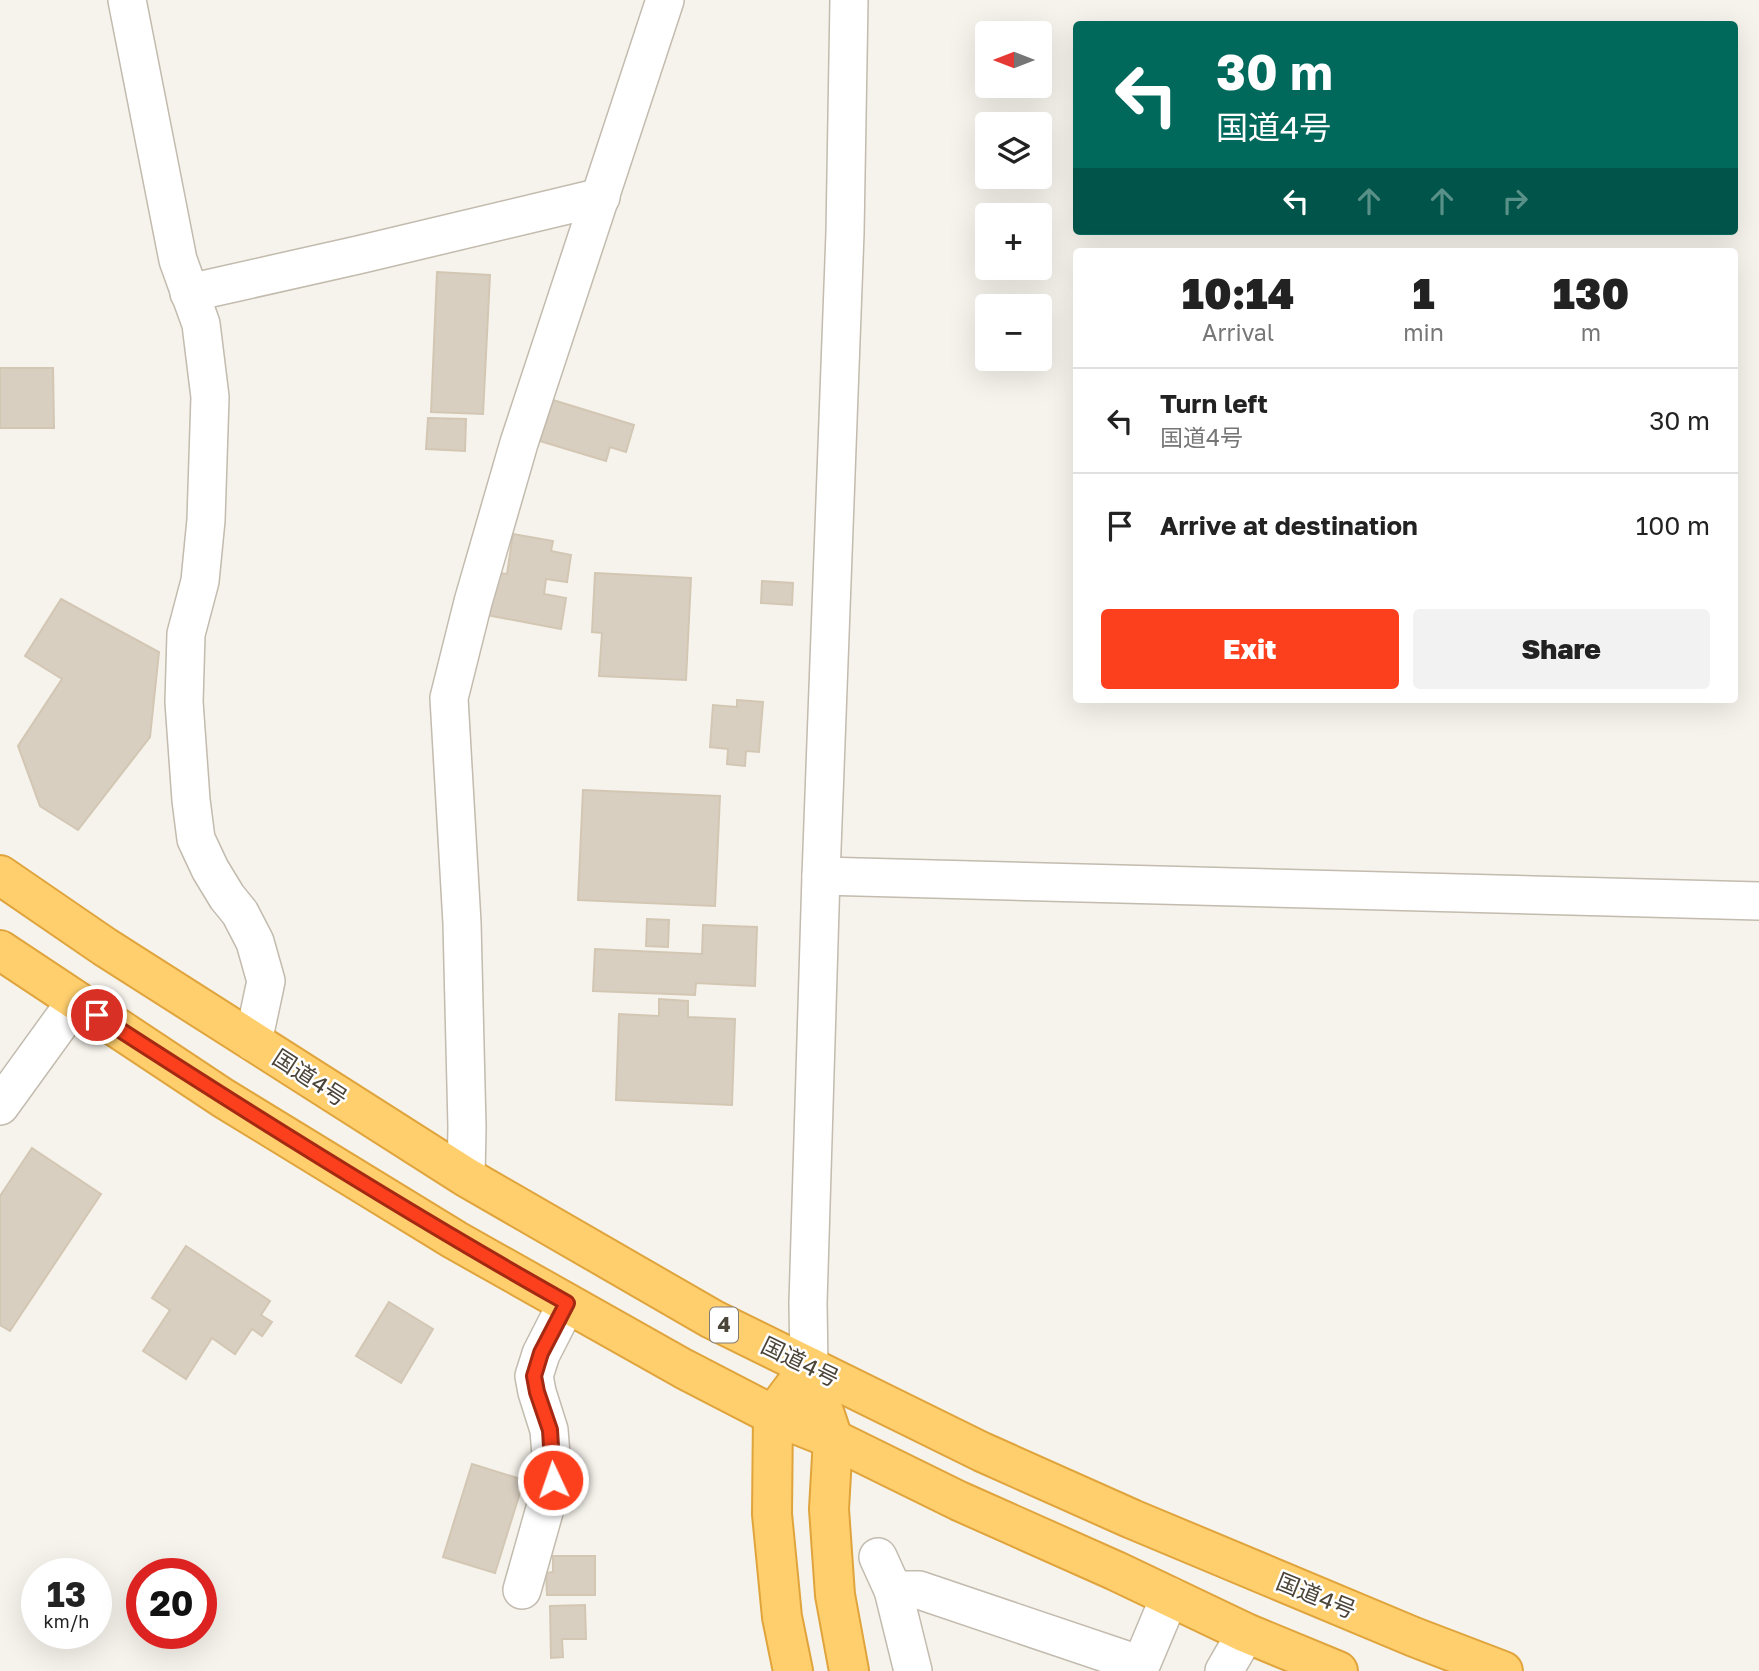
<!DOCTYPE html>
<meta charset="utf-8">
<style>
body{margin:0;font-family:"Golos Text","Noto Sans JP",sans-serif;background:#f2f2f2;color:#222;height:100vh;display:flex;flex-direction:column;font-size:26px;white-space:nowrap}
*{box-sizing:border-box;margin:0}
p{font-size:23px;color:#767676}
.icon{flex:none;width:38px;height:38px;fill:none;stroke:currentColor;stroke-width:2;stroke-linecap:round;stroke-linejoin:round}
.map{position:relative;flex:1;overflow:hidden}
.side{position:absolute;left:1073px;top:248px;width:665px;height:455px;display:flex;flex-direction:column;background:#fff;border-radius:7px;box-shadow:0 7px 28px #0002}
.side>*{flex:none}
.top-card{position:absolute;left:1073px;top:21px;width:665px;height:214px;border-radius:7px;box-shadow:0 7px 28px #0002;background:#00695c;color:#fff;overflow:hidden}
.needle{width:46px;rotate:270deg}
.fabs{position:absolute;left:975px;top:21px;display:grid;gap:14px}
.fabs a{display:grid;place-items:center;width:77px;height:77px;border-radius:7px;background:#fff;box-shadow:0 7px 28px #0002;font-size:35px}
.speed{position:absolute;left:21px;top:1558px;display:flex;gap:14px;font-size:35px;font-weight:700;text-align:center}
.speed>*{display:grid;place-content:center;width:91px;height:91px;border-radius:50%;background:#fff;box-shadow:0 7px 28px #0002;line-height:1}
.speed small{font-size:18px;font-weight:400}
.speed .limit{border:10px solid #d22;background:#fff;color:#111}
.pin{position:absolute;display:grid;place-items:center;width:60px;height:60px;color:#fff;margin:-30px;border:4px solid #fff;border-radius:50%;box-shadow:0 2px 7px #0007}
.me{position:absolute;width:77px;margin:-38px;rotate:357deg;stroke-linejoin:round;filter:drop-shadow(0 0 5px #0008)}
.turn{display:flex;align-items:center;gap:24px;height:147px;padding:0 28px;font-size:32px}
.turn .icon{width:91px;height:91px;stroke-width:2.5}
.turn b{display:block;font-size:49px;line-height:60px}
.lanes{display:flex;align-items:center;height:66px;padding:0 28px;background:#0003;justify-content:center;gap:35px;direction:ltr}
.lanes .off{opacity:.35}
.eta{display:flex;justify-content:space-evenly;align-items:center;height:119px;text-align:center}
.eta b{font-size:42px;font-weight:800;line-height:49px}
.cta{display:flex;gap:14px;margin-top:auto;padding:14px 28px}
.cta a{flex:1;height:80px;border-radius:7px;background:#fc3f1d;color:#fff;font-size:28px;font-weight:800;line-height:80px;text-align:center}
.cta a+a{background:#f2f2f2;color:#222}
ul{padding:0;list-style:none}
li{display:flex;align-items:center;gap:21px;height:105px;padding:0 28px;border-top:2px solid #e0e0e0}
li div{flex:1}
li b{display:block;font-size:26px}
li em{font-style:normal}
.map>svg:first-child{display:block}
</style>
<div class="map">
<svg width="1759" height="1671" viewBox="0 0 1759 1671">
<rect width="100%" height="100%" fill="#f6f3ec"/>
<!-- building -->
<g fill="#d8cfc1" stroke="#d3c7b4" stroke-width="2">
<path d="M437,272L490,275L483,414L431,412Z"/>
<path d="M0,368H53L54,428H0Z"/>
<path d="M553,400L634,425L626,452L610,447L606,461L540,441Z"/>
<path d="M428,418L466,419L465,451L426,449Z"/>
<path d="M513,534L553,541L551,551L571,555L567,582L546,579L544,594L566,598L561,629L481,614L493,572L507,574Z"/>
<path d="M595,573L691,578L686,680L599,676L602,633L592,632Z"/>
<path d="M762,581L793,583L792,605L761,603Z"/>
<path d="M61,599L159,652L150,737L78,830L40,806L18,746L62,679L25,656Z"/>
<path d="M737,700L763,702L759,752L746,751L745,766L727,764L728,749L710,747L713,705L737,707Z"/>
<path d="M583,790L720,796L715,906L578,900Z"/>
<path d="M647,919L669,920L668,947L646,946Z"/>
<path d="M703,925L757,927L755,986L696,983L695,995L593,991L595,949L702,954Z"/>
<path d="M659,999L688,1001V1017L735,1019L732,1105L616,1100L619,1014L659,1016Z"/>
<path d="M32,1148L101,1194L10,1331L0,1325V1196Z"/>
<path d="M186,1246L270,1301L261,1315L272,1322L262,1336L252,1329L235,1354L212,1338L186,1379L143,1351L170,1310L152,1298Z"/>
<path d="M389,1302L433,1329L401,1383L356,1356Z"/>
<path d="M472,1464L524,1480L495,1573L443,1557Z"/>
<path d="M553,1556H595V1595H547L546,1573L553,1572Z"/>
<path d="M585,1605L586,1639H562L563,1657L551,1658L550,1606Z"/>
</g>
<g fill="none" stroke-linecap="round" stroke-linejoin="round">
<!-- minor casing -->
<g stroke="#c2bbae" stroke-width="40">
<g id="minor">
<path d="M127,0L178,260L201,324L210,397L206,520L200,581L186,634L184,702L191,800L196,839L210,869L227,897L240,913L255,942L266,981L253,1042"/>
<path d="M189,293L358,255L601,197"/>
<path d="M821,876L1759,901"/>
<path d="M0,1106L76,1001"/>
<path d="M466,1177L467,1127L462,923L449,698L473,602L519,443L665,0"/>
<path d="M809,1367L808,1303L821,876L845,233L849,0"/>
<path d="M878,1557L893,1590L913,1671"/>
<path d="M522,1590L553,1480L549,1430L537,1392L534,1376L541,1354L567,1303"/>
<path d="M893,1590H919L1141,1665L1170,1596"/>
<path d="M1224,1671L1246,1633"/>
</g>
</g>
<!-- highway casing -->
<g stroke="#e0a43c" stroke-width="42">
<g id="highway">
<path d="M0,875L105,947L466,1177L712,1319L982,1452L1132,1519L1414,1637L1503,1671"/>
<path d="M0,950L223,1098L455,1240L684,1369L773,1415L833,1439L959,1501L1116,1571L1246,1633L1338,1671"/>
<path d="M809,1367L833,1439L829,1509L835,1595L849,1671"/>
<path d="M793,1671L782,1617L772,1514L773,1415L809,1367"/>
</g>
</g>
<!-- minor -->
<use href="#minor" stroke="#fff" stroke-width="37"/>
<!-- highway -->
<use href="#highway" stroke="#ffcf6e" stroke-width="38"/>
</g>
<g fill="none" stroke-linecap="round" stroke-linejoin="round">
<!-- route casing -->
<g stroke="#a42913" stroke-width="18">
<path id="route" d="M97,1015C251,1115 407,1213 567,1303L541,1353L534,1376L537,1392L550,1430L553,1480"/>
</g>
<!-- route -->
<use href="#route" stroke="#fc3f1d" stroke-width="12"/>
</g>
<g text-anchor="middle" stroke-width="5" stroke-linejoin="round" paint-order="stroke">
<!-- shield labels -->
<rect fill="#fff" stroke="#817c74" stroke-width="2" x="710" y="1307.5" width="28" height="35" rx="5"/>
<g font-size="21" font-weight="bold" fill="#4b4439">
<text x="724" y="1332">4</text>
</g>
<!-- street labels -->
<g font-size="23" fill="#4b4439" stroke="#fff">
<text transform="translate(310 1078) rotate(33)" y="8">国道4号</text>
<text transform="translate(800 1362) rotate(26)" y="8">国道4号</text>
<text transform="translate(1316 1596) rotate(22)" y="8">国道4号</text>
</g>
</g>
</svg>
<div class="fabs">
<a><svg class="needle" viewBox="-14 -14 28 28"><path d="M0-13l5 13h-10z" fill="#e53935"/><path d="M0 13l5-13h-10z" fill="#767676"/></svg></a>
<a><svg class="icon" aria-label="layers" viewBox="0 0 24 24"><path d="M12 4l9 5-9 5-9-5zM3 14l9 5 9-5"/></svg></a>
<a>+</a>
<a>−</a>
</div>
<div class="speed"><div>13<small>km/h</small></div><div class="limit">20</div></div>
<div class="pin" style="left:97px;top:1015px;background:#d93025"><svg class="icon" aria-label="arrive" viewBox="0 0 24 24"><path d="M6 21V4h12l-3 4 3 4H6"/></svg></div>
<svg class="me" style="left:553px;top:1480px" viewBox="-20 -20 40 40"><circle r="17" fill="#fc3f1d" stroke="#fff" stroke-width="3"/><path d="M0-11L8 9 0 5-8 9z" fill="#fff"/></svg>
<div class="top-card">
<div class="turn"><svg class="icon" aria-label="left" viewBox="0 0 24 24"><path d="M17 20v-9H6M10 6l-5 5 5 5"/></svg><div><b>30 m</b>国道4号</div></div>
<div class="lanes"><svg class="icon" aria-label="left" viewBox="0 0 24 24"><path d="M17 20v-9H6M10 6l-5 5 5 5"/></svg><svg class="icon off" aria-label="ahead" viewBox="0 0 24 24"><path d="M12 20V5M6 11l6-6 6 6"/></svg><svg class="icon off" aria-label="ahead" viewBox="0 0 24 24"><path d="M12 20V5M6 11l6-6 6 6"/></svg><svg class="icon off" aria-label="right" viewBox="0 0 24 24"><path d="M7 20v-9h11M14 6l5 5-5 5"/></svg></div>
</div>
<section class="side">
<div class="eta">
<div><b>10:14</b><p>Arrival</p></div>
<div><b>1</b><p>min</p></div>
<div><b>130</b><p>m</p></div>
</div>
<ul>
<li><svg class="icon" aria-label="left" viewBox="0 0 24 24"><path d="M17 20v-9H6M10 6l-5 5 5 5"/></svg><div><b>Turn left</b><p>国道4号</p></div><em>30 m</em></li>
<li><svg class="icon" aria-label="arrive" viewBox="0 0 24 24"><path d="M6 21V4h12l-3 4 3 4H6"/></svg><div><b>Arrive at destination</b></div><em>100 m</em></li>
</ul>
<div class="cta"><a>Exit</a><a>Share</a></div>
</section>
</div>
